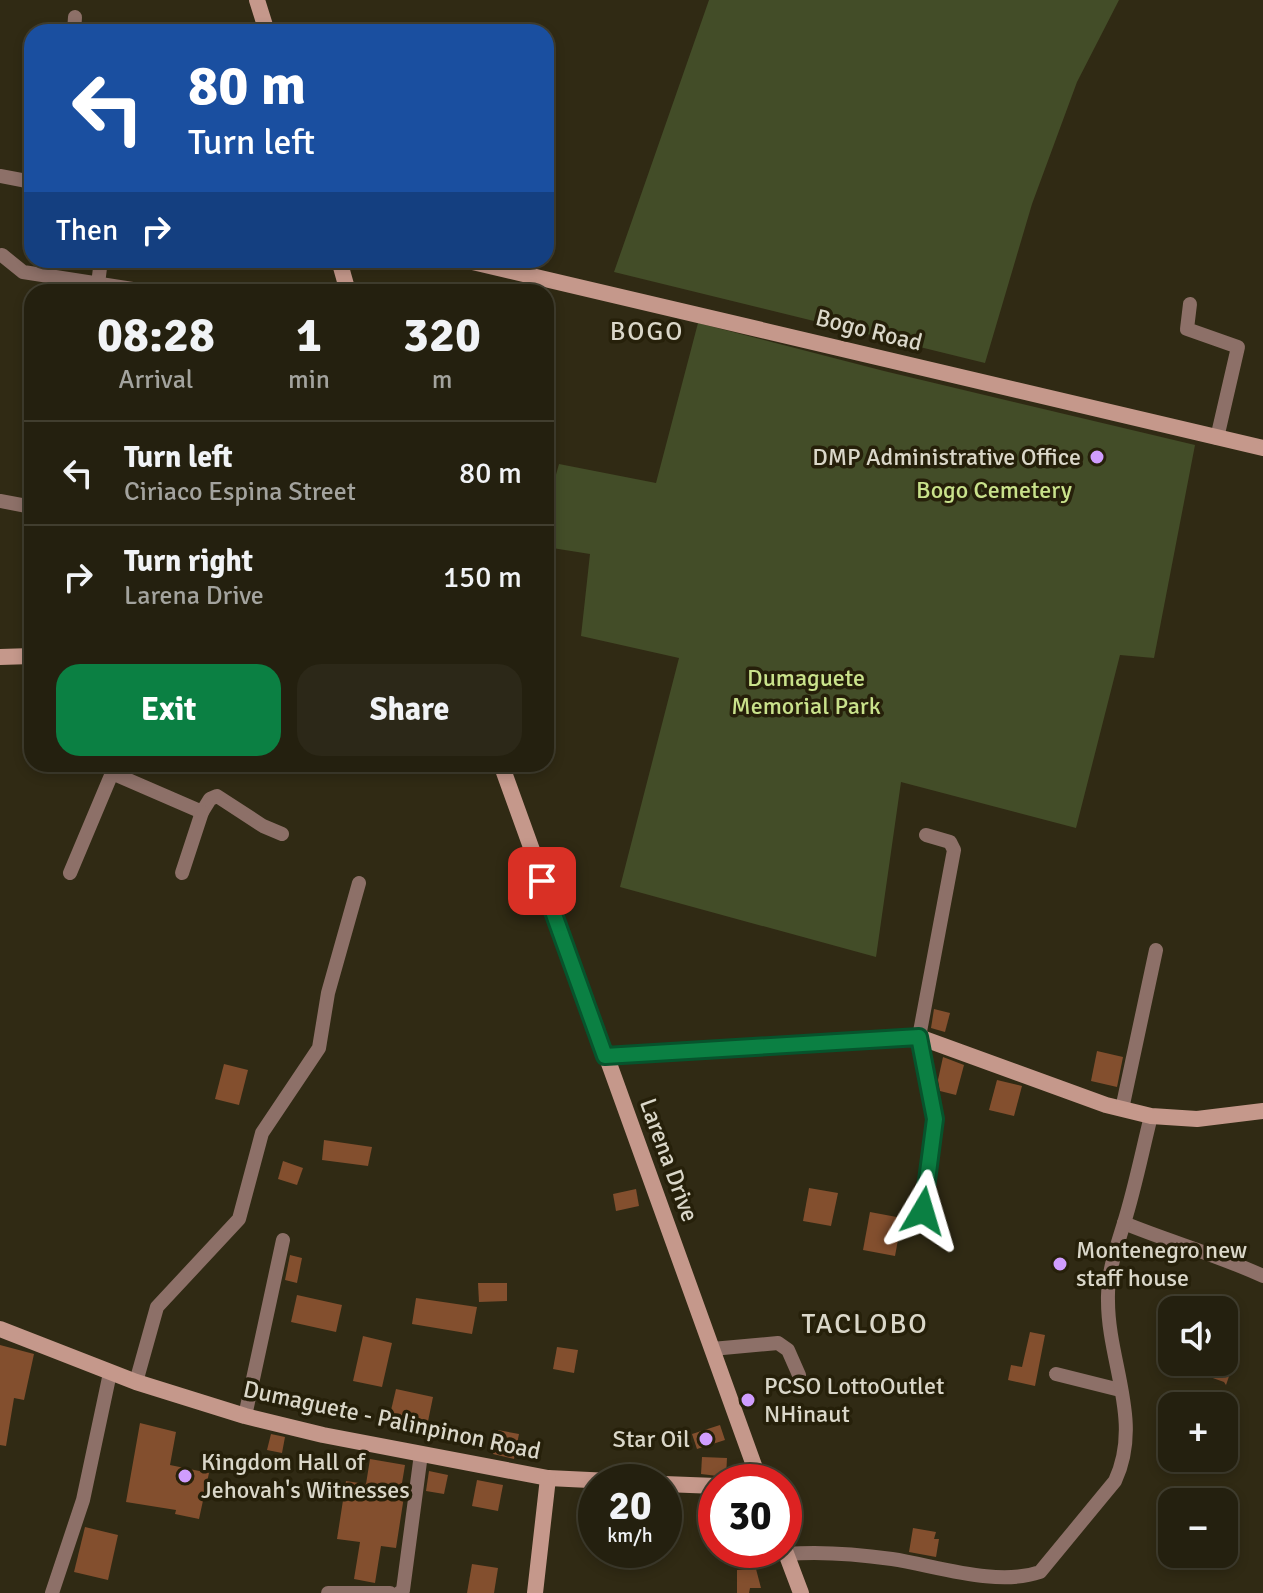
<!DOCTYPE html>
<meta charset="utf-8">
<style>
body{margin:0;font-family:Signika,sans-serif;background:#2c2818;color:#f1f3f6;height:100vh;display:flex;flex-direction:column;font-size:30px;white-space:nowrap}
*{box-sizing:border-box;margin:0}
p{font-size:26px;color:#a3a39e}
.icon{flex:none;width:44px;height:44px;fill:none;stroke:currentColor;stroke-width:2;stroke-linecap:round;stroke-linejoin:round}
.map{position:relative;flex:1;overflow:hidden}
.panel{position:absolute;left:24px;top:284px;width:530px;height:488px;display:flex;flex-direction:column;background:#24200f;border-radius:24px;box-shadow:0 4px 12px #0003,0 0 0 2px #413e2f}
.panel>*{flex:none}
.guide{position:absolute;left:24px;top:24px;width:530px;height:244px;border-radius:24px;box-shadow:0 4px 12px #0003,0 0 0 2px #413e2f;background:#1a4fa0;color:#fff;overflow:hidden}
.fabs{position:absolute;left:1158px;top:1296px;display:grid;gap:16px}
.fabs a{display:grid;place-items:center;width:80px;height:80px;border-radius:16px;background:#24200f;box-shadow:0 4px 12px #0003,0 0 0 2px #413e2f;font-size:40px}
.speed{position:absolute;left:578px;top:1464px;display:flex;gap:16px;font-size:40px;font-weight:700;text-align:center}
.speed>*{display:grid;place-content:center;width:104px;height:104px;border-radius:50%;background:#24200f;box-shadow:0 4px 12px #0003,0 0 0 2px #413e2f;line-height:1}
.speed small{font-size:20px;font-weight:400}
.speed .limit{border:12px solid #d22;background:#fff;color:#111}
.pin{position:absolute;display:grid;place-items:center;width:68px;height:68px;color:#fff;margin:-34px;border-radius:16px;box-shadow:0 4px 12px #0006}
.me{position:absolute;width:88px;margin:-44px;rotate:7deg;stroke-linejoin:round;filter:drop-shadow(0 0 6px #0008)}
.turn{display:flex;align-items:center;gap:28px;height:168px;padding:0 32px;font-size:36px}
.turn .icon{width:104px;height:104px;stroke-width:2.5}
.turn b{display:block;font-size:56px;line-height:68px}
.then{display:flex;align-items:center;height:76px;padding:0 32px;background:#0003;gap:16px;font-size:30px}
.eta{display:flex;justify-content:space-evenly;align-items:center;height:136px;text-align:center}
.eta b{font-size:48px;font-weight:700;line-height:56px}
.action{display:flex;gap:16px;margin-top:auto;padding:16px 32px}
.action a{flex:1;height:92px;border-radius:24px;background:#0b8043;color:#fff;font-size:32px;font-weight:700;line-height:92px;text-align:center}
.action a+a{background:#2c2818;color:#f1f3f6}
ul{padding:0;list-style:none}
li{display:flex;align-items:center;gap:24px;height:104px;padding:0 32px;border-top:2px solid #413e2f}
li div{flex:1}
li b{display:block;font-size:30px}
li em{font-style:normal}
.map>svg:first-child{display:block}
</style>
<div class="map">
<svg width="1263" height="1593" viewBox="0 0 1263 1593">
<rect width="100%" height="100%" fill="#302a14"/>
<!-- green -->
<g fill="#434d28">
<path d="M709,0H1119L1077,82L1032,204L985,363L614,272Z"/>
<path d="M698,323L884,371L1195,445L1154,658L1120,655L1076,828L901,782L876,957L620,887L679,658L581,636L590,554L546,547V510L559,464L656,483Z"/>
</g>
<!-- building -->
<g fill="#834f2e">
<path d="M934,1009L950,1013L945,1032L931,1028Z"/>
<path d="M1097,1051L1123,1057L1117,1087L1091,1081Z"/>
<path d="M943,1057L964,1065L956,1095L940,1091L938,1080Z"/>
<path d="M224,1064L248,1070L239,1105L215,1099Z"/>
<path d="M997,1080L1022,1086L1014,1116L989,1110Z"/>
<path d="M324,1140L372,1147L368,1166L322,1160Z"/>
<path d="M283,1161L303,1168L297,1185L278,1179Z"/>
<path d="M809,1188L838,1193L831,1226L803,1221Z"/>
<path d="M636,1189L639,1206L616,1211L613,1194Z"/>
<path d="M870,1212L902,1218L895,1256L863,1250Z"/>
<path d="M290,1255L302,1258L297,1283L285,1280Z"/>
<path d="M478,1283H507V1301L479,1302Z"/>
<path d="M297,1295L342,1305L336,1332L291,1322Z"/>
<path d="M416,1298L477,1307L472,1334L412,1324Z"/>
<path d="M1030,1332L1045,1335L1035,1386L1008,1380L1011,1365L1022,1367Z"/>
<path d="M363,1336L392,1343L382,1387L353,1381Z"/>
<path d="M0,1345L34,1354L24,1400L14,1398L6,1446L0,1445Z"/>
<path d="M557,1347L578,1350L574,1373L553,1369Z"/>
<path d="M1224,1349L1237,1353L1226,1385L1224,1382L1207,1376L1212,1362H1224Z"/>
<path d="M396,1389L433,1397L426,1431L388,1423Z"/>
<path d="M140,1423L176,1432L170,1465L209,1473L199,1519L175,1514L176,1510L126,1502Z"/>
<path d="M720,1425L725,1440L697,1449L692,1434Z"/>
<path d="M498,1430L519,1434L514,1459L493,1454Z"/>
<path d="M271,1434L285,1437L282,1453L267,1450Z"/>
<path d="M702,1457L727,1458L726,1477L701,1474Z"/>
<path d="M370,1459L405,1465L401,1489L405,1490L396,1548L381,1546L375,1583L354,1579L360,1542L337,1539L346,1481L366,1484Z"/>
<path d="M429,1471L448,1475L444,1494L426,1491Z"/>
<path d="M477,1480L503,1485L498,1511L472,1506Z"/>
<path d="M85,1527L118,1535L108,1580L74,1572Z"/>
<path d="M913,1528L936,1532L934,1539H939L936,1557L909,1552Z"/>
<path d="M472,1564L498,1568L494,1593H467Z"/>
<path d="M756,1569L761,1588H750L749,1593H737V1570Z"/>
</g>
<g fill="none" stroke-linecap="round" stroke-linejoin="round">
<!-- street -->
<g stroke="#8d7068" stroke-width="14">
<path d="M74,32L75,17"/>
<path d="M0,176L32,182"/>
<path d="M2,255L23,272L152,292"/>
<path d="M97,292L101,260"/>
<path d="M1190,304L1187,329L1238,347L1217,438"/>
<path d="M0,501L32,507"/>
<path d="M112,773L202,812L210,799L217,796L263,826L282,834"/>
<path d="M70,873L115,766"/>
<path d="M182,873L202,812"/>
<path d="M1122,1109L1156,950"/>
<path d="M923,1211L935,1119L919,1037L954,850L950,842L926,835"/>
<path d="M1124,1223C1170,1242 1218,1255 1263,1276"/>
<path d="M712,1349L778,1343L788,1350L799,1375"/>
<path d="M1056,1374L1120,1390"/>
<path d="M136,1382L157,1307L239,1219L262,1133L319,1048L328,993L359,883"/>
<path d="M245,1416L283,1240"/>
<path d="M786,1554C822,1551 857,1554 892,1559C937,1566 997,1587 1040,1572L1115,1481C1143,1422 1108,1362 1108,1301C1107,1274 1116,1249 1124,1223C1135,1188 1142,1152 1151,1116"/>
<path d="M52,1593L83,1500L110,1373"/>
<path d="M328,1593H390"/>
<path d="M399,1593L403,1590L421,1454"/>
</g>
<!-- secondary -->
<g stroke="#c5988b" stroke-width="16">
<path d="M257,0L267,32"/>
<path d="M339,260L348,292"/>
<path d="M464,260L1263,448"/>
<path d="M0,657L32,656"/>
<path d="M501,764L760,1482"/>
<path d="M605,1056L919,1037L1106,1105L1151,1116L1197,1119L1263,1111"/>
<path d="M0,1329L136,1382L245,1416L323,1435L548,1478L631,1482"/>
<path d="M664,1484L716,1486"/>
<path d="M784,1548L801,1593"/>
<path d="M535,1593L548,1478"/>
</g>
</g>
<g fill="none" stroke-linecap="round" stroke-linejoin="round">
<!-- route casing -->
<g stroke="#07532c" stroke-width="20">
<path id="route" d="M542,881L605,1056L919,1037L935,1119L923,1211"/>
</g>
<!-- route -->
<use href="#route" stroke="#0b8043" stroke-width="14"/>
</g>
<!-- markers -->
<g fill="#d09dfe" stroke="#26200a" stroke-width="3">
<circle cx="1097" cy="457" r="8"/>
<circle cx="1060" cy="1264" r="8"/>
<circle cx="748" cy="1400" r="8"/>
<circle cx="706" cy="1439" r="8"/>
<circle cx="185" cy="1476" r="8"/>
</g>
<g text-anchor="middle" stroke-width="7" stroke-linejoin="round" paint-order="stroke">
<!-- street labels -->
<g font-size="24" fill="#dad7c9" stroke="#26200a">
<text transform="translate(869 330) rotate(14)" y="8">Bogo Road</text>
<text transform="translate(669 1160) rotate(70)" y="8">Larena Drive</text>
<text transform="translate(392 1420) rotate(12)" y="8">Dumaguete - Palinpinon Road</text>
</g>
<!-- poi labels -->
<g font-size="24" fill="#dad7c9" stroke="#26200a" text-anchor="start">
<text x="1081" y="465" text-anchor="end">DMP Administrative Office</text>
<text x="1076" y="1258">Montenegro new<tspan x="1076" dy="28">staff house</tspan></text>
<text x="764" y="1394">PCSO LottoOutlet<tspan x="764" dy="28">NHinaut</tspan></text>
<text x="690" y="1447" text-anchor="end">Star Oil</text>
<text x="201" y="1470">Kingdom Hall of<tspan x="201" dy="28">Jehovah's Witnesses</tspan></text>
</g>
<!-- park labels -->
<g font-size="24" fill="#c9e28b" stroke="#26200a">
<text x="994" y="498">Bogo Cemetery</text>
<text x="806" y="686">Dumaguete<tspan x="806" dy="28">Memorial Park</tspan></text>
</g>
<!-- neighbourhood labels -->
<g font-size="26" letter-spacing="2" fill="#dad7c9" stroke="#26200a">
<text x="647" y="340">BOGO</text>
</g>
<!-- quarter labels -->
<g font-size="28" letter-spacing="2" fill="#dad7c9" stroke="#26200a">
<text x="865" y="1333">TACLOBO</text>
</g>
</g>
</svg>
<div class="fabs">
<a><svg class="icon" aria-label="sound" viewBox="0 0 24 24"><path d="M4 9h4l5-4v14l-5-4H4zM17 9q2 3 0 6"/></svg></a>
<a>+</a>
<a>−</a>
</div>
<div class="speed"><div>20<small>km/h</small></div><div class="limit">30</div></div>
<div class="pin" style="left:542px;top:881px;background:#d93025"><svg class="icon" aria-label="arrive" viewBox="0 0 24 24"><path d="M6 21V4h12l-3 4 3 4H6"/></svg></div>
<svg class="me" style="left:923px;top:1211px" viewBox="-20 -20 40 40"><path d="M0-17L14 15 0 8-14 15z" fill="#0b8043" stroke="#fff" stroke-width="4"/></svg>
<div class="guide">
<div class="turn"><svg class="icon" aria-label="left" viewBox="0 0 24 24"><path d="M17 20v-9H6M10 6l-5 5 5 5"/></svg><div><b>80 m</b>Turn left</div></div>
<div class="then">Then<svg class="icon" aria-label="right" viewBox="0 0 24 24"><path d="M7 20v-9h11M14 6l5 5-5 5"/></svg></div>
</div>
<section class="panel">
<div class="eta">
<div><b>08:28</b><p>Arrival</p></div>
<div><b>1</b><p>min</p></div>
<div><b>320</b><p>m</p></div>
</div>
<ul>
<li><svg class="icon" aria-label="left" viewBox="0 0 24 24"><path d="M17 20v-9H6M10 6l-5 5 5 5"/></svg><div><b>Turn left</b><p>Ciriaco Espina Street</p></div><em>80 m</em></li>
<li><svg class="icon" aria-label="right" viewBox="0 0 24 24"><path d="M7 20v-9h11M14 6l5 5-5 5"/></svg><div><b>Turn right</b><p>Larena Drive</p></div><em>150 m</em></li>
</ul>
<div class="action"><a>Exit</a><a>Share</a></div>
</section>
</div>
